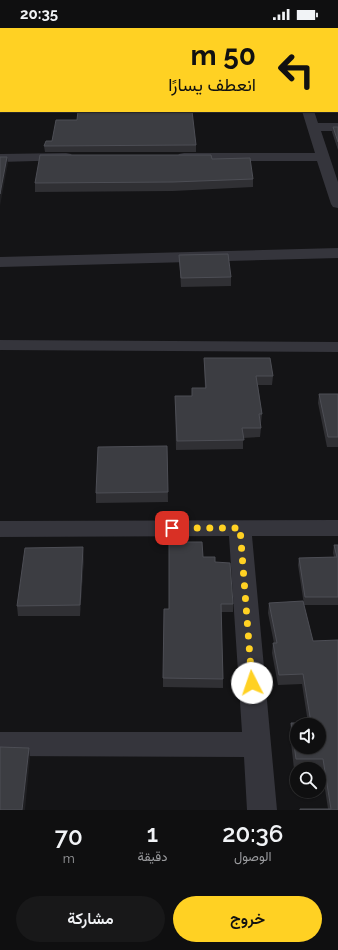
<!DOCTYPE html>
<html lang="ar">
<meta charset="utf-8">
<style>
body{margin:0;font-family:Raleway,Vazirmatn,sans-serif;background:#181819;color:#f1f3f6;direction:rtl;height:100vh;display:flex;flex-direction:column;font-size:15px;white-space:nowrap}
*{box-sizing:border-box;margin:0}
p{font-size:13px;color:#9b9c9f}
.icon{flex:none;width:22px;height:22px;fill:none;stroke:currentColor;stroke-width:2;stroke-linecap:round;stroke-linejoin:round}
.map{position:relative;height:782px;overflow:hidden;direction:ltr}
.drawer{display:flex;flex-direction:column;background:#0f0f10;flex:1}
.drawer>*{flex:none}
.guide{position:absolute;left:0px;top:0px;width:338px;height:84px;box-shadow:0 1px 3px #0004,0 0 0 1px #2f2f30;direction:rtl;background:#ffd123;color:#111;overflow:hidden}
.buttons{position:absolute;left:290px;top:690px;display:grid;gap:8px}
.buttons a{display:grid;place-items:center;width:36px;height:36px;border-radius:50%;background:#0f0f10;box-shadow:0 1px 3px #0004,0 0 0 1px #2f2f30;font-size:20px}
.pin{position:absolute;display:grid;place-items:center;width:34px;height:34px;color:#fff;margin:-17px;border-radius:8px;box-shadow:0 2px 6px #0006}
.me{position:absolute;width:44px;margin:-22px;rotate:356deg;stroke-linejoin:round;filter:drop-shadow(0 0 3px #0008)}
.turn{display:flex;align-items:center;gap:14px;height:84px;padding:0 16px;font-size:18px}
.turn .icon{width:52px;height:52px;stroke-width:2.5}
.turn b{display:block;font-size:28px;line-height:34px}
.eta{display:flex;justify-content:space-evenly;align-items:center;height:68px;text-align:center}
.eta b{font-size:24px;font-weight:600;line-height:28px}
.primary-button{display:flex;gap:8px;margin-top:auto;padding:8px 16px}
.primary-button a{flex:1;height:46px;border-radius:24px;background:#ffd123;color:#111;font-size:16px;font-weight:600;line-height:46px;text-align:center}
.primary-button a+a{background:#181819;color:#f1f3f6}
.status{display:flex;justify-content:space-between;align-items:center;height:28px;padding:0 20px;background:#0f0f10;direction:ltr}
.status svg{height:11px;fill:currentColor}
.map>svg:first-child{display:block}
</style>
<div class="status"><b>20:35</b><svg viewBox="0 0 49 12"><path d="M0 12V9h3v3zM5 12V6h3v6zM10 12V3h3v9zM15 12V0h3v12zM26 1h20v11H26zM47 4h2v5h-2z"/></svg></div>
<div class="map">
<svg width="338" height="782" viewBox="0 0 338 782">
<rect width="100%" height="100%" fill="#141416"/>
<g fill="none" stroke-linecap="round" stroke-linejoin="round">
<!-- street -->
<g fill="#35353c" fill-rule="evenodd">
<path d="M251,0H261L262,1H252Z"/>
<rect x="337" y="23" width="1" height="6"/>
<path d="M302,83H314L318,95H338V103H321L338,154V180L333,179L331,176L317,133H184L179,132L177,129L179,126L184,125H315Z"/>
<path d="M66,125L71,126L73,129L71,132L0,134V126Z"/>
<path d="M338,220V230L0,239V229Z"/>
<path d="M0,312L338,314V324L0,322Z"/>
<path d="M338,492V508H252L277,782H247L244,729L0,728V704H242L229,508L0,509V493Z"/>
</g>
</g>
<!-- wall -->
<g fill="#303034">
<path d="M333,99H338V122L332,104Z"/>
<path d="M196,117V124H45L44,118Z"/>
<path d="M212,131L253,151V159L173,163L35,164V155Z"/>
<path d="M179,227L231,249V258L181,259Z"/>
<path d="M204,330L273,348L272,357H258L262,386L261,395H260L261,400L260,409L243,410V421L176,422L175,368H192V360H205L204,339Z"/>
<path d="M319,366H338V419H327L318,375Z"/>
<path d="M167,418L168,474L96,475V465Z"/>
<path d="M334,517H338V577H304L298,537L299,530L334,529L333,525Z"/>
<path d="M84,529L80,588H18L17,578Z"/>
<path d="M203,529L215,534L233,576V584H221L223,651V660L163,659V650L169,581Z"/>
<path d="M303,573L338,782L328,781L322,741H294L290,705L291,695H308L302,656L278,657L272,625L273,615H274L268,585L269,575Z"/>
</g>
<!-- shaded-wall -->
<g fill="#1f1f22">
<path d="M7,129L8,135L0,178V166Z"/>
<path d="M83,519L84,529L80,588V577Z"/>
<path d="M29,720L30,730L25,782H22Z"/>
</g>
<!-- building -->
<g fill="#3c3d42" stroke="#4d4e55" fill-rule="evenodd">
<path d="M288,0H338V7H337V1H289Z"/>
<path d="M337,27L338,29V35H337Z"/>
<path d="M78,83H192L196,117L44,118L46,113H52L56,92H77Z"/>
<path d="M333,99H338V114Z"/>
<path d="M40,127H211L212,131L250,130L253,151L173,154L35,155Z"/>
<path d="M0,129H7L0,166Z"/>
<path d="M228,226L231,249L181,250L179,227Z"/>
<path d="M204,330H270L273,348H256L262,386H259L261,400H242L244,412L177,413L175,368H192V360H206Z"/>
<path d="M319,366H338V409H328Z"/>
<path d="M167,418L168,464L96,465L98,419Z"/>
<path d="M169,514H202L203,529H215V534L230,535L233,576H221L223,651L163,650L164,581H169Z"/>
<path d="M334,517H338V569H305L299,530L337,529Z"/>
<path d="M83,519L80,577L17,578L25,520Z"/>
<path d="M303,573L313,613L338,612V782H300V781H331L323,731H296L291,695H311L303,646L279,647L273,615H277L269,575ZM297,697H319V719H297Z"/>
<path d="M0,719L29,720L22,782H0Z"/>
</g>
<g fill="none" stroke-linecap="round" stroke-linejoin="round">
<!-- route -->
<path stroke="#ffd123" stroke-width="7" stroke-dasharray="0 12.6" d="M172,500H240L252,655"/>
</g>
</svg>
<div class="buttons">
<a><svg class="icon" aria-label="sound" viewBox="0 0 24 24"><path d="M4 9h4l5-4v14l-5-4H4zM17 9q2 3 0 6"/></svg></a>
<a><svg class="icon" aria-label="search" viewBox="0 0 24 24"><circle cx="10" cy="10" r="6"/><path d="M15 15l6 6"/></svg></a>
</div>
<div class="pin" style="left:172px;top:500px;background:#d93025"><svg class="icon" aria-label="arrive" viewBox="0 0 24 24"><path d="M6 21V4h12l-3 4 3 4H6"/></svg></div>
<svg class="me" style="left:252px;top:655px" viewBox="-20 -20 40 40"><circle r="19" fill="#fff"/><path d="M0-13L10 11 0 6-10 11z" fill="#ffd123"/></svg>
<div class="guide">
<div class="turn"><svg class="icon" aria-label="left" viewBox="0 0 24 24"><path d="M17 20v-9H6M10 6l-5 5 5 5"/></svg><div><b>50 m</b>انعطف يسارًا</div></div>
</div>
</div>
<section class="drawer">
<div class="eta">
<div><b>20:36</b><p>الوصول</p></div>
<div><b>1</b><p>دقيقة</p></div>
<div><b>70</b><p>m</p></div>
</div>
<div class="primary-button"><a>خروج</a><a>مشاركة</a></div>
</section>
